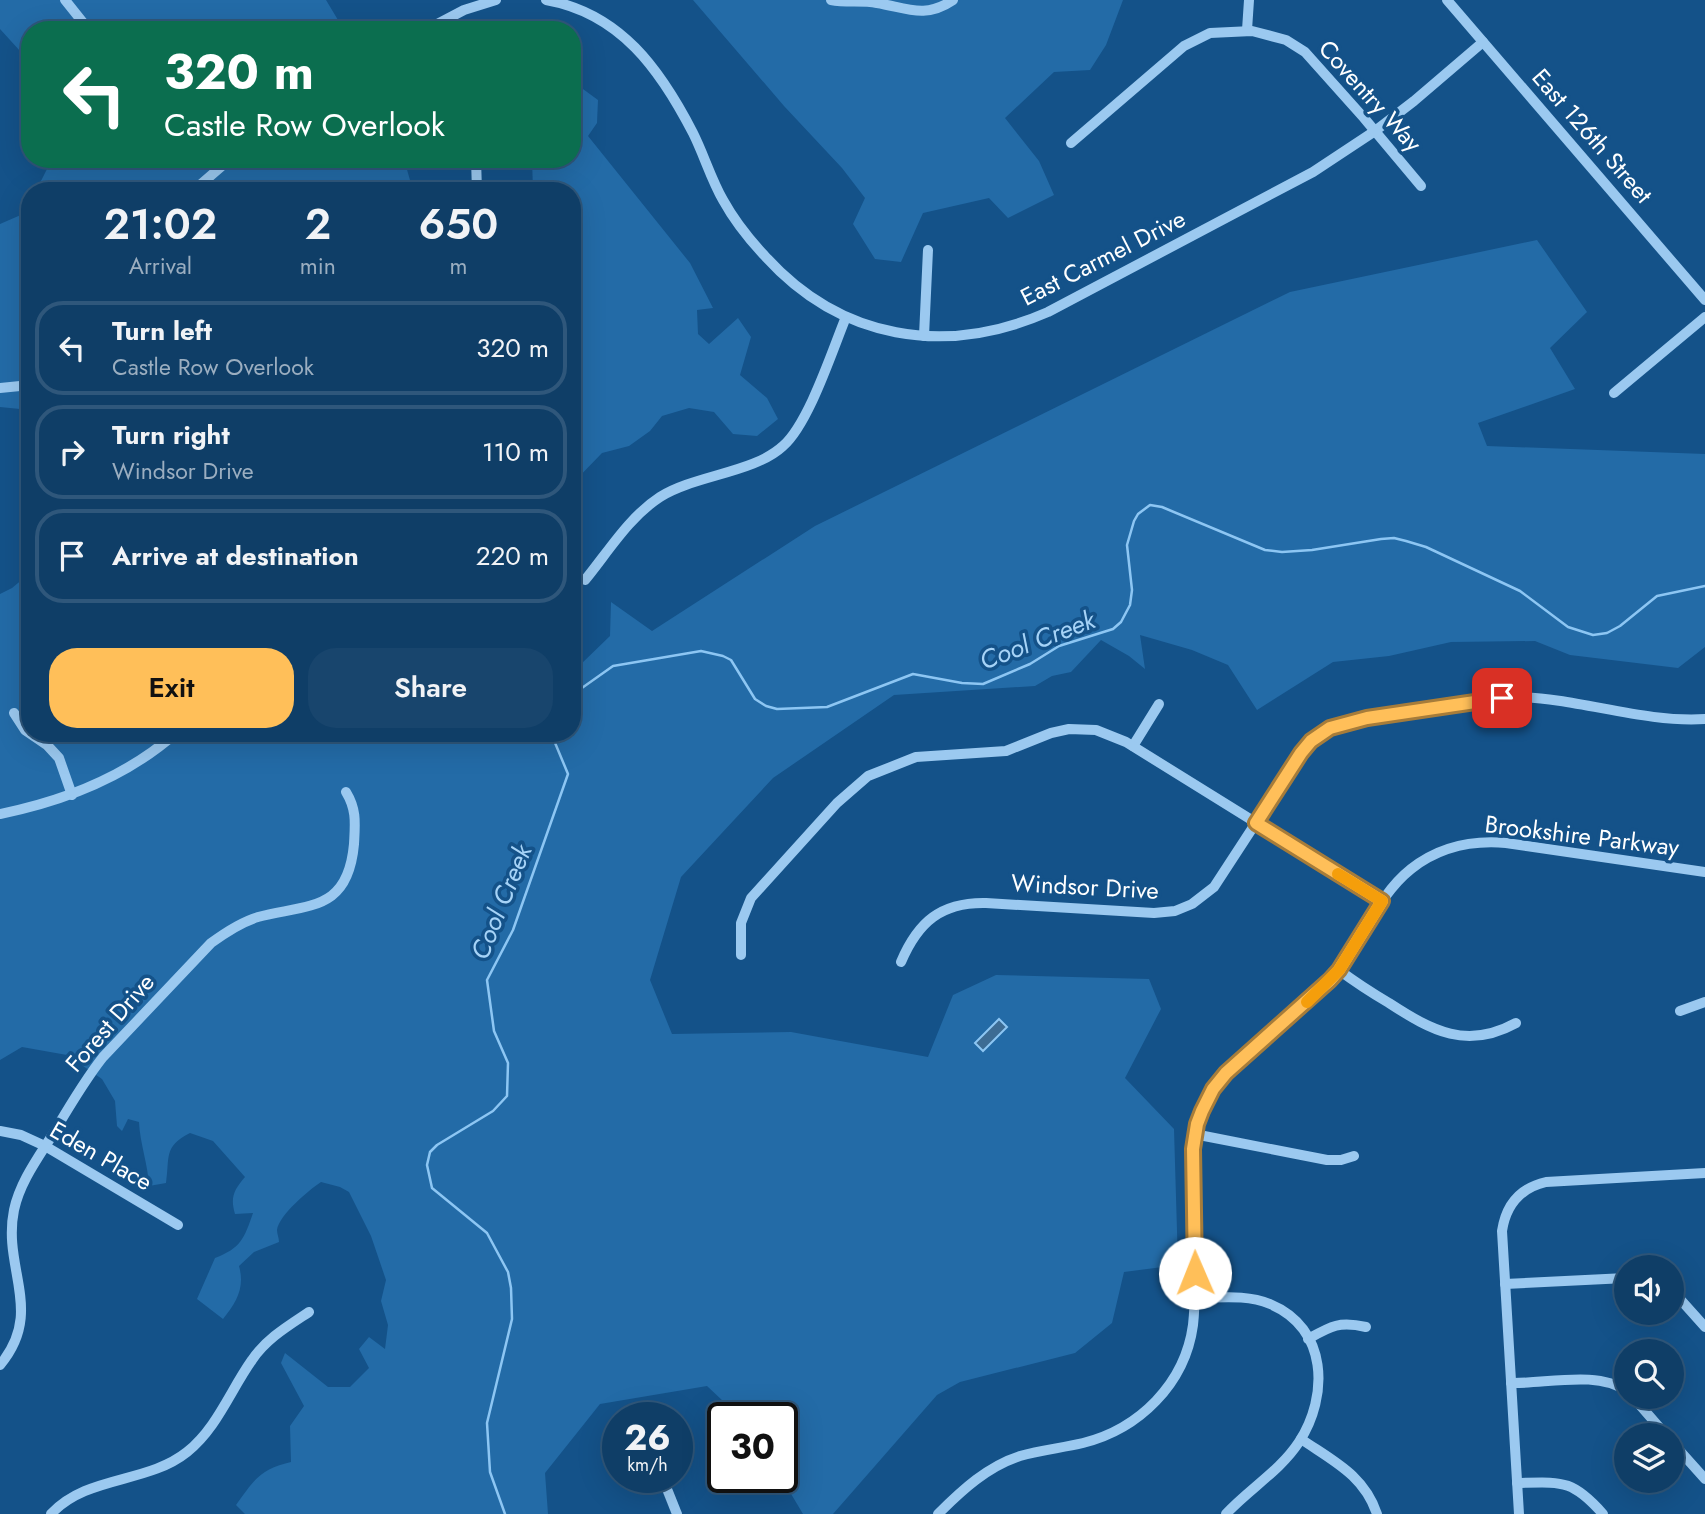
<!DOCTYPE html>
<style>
body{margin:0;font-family:Jost,sans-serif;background:#18456d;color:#f1f3f6;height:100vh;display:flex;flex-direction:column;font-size:26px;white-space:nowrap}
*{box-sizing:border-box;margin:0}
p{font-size:23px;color:#9baec0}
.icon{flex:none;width:38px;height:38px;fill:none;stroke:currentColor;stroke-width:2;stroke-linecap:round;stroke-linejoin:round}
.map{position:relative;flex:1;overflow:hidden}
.drawer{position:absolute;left:21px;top:182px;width:560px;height:560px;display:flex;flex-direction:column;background:#0f3e67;border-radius:28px;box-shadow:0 7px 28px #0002,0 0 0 2px #2f577b}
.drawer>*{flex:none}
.hud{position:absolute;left:21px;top:21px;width:560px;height:147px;border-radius:28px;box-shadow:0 7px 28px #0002,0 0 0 2px #2f577b;background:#0b6e4f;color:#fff;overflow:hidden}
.fabs{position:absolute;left:1614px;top:1255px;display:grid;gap:14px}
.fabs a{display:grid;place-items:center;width:70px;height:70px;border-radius:50%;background:#0f3e67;box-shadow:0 7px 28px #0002,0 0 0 2px #2f577b;font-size:35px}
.speed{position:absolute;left:602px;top:1402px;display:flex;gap:14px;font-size:35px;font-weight:700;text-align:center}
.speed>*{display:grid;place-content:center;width:91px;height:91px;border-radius:50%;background:#0f3e67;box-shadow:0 7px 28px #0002,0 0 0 2px #2f577b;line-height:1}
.speed small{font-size:18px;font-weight:400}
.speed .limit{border:4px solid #111;border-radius:10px;background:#fff;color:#111}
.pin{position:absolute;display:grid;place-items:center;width:60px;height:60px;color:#fff;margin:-30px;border-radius:14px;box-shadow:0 4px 10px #0006}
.me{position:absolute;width:77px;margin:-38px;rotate:359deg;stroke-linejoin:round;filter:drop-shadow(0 0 5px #0008)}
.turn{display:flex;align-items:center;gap:24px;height:147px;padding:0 28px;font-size:32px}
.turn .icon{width:91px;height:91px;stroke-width:2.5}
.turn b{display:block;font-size:49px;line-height:60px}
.eta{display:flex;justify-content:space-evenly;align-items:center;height:119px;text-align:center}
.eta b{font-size:42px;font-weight:600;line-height:49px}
.button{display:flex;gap:14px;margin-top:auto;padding:14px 28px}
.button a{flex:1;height:80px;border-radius:28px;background:#ffbf59;color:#111;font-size:28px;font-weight:600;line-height:80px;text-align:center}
.button a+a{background:#18456d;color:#f1f3f6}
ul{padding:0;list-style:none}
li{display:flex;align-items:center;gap:21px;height:94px;margin:0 14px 10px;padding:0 14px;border:4px solid #2f577b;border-radius:28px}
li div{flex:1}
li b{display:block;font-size:26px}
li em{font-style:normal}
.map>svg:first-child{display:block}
</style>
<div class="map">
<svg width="1705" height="1514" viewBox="0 0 1705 1514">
<rect width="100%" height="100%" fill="#145289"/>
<!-- green -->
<g fill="#236ba7">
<path d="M0,0H326L344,30H30V62L0,29Z"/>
<path d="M693,0H1123L1106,45L1090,70L1054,72L1005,118L1039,161L1054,195L1008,218L989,198L923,213L901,262L875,259L853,224L865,198L842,168L784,106Z"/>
<path d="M572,81L598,100L597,123L588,136L690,263L713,308L697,310L698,334L709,344L738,318L751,337L740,375L767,398L778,419L757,436L733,434L714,412L689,408L662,416L650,431L629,446L602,453L572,484V191H533L532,159H572Z"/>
<path d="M52,159H404L413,191H36Z"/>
<path d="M30,202V410L0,407V224L23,214Z"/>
<path d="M1537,240L1587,312L1550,348L1575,389L1478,423L1487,446L1705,454V647L1678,668L1570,655L1535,641L1451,642L1389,656L1333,662L1257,710L1228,665L1192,650L1140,635L1145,669L1129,656L1101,640L1071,672L1052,676L1035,686L894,695L773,778L681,877L650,980L672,1034L791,1032L928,1057L953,995L996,975L1149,979L1161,1009L1125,1078L1174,1129L1178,1265L1124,1272L1112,1323L1075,1353L960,1382L937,1395L833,1514H803L781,1477L782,1418L740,1417L707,1386L600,1404L545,1473L548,1514H245L236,1505C254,1480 260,1469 291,1462L290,1426L304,1406L281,1363L285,1353L328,1387H350L369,1368L359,1349L369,1337L385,1349L388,1325L381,1301L386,1280L371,1236L349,1192L340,1187L321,1182C309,1190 279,1215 277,1230C277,1234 279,1238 279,1242L254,1252L239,1266C245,1287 237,1302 223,1319L197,1299L215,1258C241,1248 244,1239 253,1213L235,1214C230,1197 234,1190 245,1177L213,1141L190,1133C163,1147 170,1157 166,1183L149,1186C148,1164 140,1144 139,1122L128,1119L122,1131L117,1126L115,1101L102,1079L67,1055L22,1047L0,1060V594L12,588L30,573V733H572V658L580,665L610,636L611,602L652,631L815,526L1290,292Z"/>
</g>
<!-- water -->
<path fill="#3d6c94" stroke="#8dc6f3" stroke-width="2" d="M999,1019L1007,1027L983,1051L975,1043Z"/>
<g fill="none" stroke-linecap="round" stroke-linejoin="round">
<!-- stream -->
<g stroke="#8dc6f3" stroke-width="2.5">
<path d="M572,695L613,666L701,651L723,656L731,660L755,699L766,706L777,709L827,707L913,674L962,683L983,684L1030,664L1059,646L1113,629L1121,622L1130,605L1132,590L1127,545L1134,521L1138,514L1150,505L1162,507L1265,550L1282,552L1312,550L1381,539L1394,538L1406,541L1426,547L1520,591L1568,627L1593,635L1607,633L1620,626L1657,596L1705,586"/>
<path d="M505,1514L490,1472L487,1423L512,1319L511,1288L508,1272L487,1233L432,1188L427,1165L430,1152L437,1145L493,1111L507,1096L508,1063L494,1031L487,980L513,930L568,774L553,738L554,733"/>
</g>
<!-- minor -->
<g stroke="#9bc9f0" stroke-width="10">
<path d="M65,0L89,30"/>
<path d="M546,0C620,13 660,69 693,133C704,155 711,179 723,200C734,220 749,239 764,255C840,340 945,357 1048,312L1313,172L1375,131L1414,101L1483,42"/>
<path d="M831,0C846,3 862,0 877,3C907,8 925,19 953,0"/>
<path d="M1447,0L1705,300"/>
<path d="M426,30L464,10L496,0"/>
<path d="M1247,30L1249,0"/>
<path d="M1071,143L1184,46L1210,33L1252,31L1286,40L1305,52L1364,118L1421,186"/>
<path d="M476,159L477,191"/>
<path d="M193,191L230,159"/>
<path d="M924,336L928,250"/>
<path d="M0,388L30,385"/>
<path d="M1614,393L1705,317"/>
<path d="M585,580C608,552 629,517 660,497C695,475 754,473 783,446C809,423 832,351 846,317"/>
<path d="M14,713L25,730L47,745L59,758L72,795"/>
<path d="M1133,746L1159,704"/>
<path d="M0,814C64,801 126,777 176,733"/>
<path d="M741,955V923L751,898L837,803L868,776L916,757L1006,751L1051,733L1069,729L1096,730L1126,742L1382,901"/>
<path d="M901,962C918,922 941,902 986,903L1154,913L1175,911L1192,904L1214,887L1306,746L1324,731L1347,722L1516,697C1579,698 1642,723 1705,719"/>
<path d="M1339,970C1355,982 1372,993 1389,1003C1432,1031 1467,1050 1516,1023"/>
<path d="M1680,1011L1705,1002"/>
<path d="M0,1131L21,1135L45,1146L178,1225"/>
<path d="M1194,1134L1327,1160H1341L1354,1156"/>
<path d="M1505,1284L1626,1278"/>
<path d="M1671,1289L1705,1327"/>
<path d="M1195,1298C1220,1298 1246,1294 1270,1304C1328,1328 1329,1396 1299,1442C1280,1471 1249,1489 1226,1514"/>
<path d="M1308,1339C1331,1326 1339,1321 1366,1327"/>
<path d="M0,1365C45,1311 2,1269 14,1210C20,1182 38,1158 53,1134C69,1107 84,1081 103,1057L211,943C226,932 241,922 258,917C310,904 348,911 354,844C355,824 357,810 346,792"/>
<path d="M1511,1383C1545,1384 1598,1370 1626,1391"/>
<path d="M1632,1396L1666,1435"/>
<path d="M1301,1439C1333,1461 1364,1475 1377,1514"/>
<path d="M1671,1441L1705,1479"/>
<path d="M1517,1483C1562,1482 1572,1479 1603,1514"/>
<path d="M667,1489L677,1514"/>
<path d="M51,1514C87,1475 147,1484 187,1452C217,1428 230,1391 252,1360C266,1339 288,1326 309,1312"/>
<path d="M938,1514C962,1490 988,1466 1020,1456C1041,1450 1062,1448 1083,1443C1139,1429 1185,1384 1193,1325C1196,1299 1195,1272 1194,1245C1194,1213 1193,1181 1193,1149C1201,1064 1289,1032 1337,972C1364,939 1377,896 1411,869C1439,847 1472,840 1506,843L1705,872"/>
<path d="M1519,1514L1502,1231C1506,1205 1520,1188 1546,1182L1705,1173"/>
</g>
</g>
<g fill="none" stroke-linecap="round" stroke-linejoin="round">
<!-- route casing -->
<g stroke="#a67c3a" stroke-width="18">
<path id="route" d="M1195,1273L1193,1149L1197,1124L1202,1111L1213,1089L1226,1073L1330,980L1339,970L1382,901L1256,823L1301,753L1311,741L1330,728L1367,718L1502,698"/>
</g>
<!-- route -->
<use href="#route" stroke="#ffbf59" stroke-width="12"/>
<!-- slow -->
<path stroke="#f59e0b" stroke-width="12" d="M1307,1002L1339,970L1382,901L1338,874"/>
</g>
<g text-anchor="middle" stroke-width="7" stroke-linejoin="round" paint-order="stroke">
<!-- street labels -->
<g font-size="24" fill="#fff" stroke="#145289">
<text transform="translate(1370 96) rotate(48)" y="8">Coventry Way</text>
<text transform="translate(1592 136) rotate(49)" y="8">East 126th Street</text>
<text transform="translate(1103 258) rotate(-27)" y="8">East Carmel Drive</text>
<text transform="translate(1582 836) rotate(7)" y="8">Brookshire Parkway</text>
<text transform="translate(1085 887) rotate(3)" y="8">Windsor Drive</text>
<text transform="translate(110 1023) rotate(-49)" y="8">Forest Drive</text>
<text transform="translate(101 1156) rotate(30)" y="8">Eden Place</text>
</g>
<!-- water labels -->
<g font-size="26" font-style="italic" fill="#a6d3f7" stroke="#145289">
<text transform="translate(1037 640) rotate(-21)" y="9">Cool Creek</text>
<text transform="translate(501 902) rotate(-68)" y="9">Cool Creek</text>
</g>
</g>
</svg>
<div class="fabs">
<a><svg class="icon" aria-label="sound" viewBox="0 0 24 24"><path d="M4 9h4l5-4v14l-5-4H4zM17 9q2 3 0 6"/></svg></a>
<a><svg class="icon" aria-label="search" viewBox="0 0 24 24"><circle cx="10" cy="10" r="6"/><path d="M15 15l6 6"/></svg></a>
<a><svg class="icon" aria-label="layers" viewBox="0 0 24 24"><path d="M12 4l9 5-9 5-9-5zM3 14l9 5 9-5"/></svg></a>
</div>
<div class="speed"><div>26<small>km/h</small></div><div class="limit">30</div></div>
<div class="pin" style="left:1502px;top:698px;background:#d93025"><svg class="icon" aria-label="arrive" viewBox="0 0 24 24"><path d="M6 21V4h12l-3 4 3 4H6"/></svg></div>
<svg class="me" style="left:1195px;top:1273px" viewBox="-20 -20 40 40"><circle r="19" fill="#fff"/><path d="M0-13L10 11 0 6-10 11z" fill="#ffbf59"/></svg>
<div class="hud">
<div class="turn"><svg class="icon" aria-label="left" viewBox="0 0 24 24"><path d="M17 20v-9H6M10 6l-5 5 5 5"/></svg><div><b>320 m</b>Castle Row Overlook</div></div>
</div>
<section class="drawer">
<div class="eta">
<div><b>21:02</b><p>Arrival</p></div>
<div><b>2</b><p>min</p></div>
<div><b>650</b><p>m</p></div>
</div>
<ul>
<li><svg class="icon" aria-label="left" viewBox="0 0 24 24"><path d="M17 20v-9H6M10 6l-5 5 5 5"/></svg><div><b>Turn left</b><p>Castle Row Overlook</p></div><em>320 m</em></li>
<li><svg class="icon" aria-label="right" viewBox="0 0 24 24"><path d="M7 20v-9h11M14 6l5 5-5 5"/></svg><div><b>Turn right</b><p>Windsor Drive</p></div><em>110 m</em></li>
<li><svg class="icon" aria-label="arrive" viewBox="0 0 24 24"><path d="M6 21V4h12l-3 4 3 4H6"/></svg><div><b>Arrive at destination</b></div><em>220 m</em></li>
</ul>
<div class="button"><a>Exit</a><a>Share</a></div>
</section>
</div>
